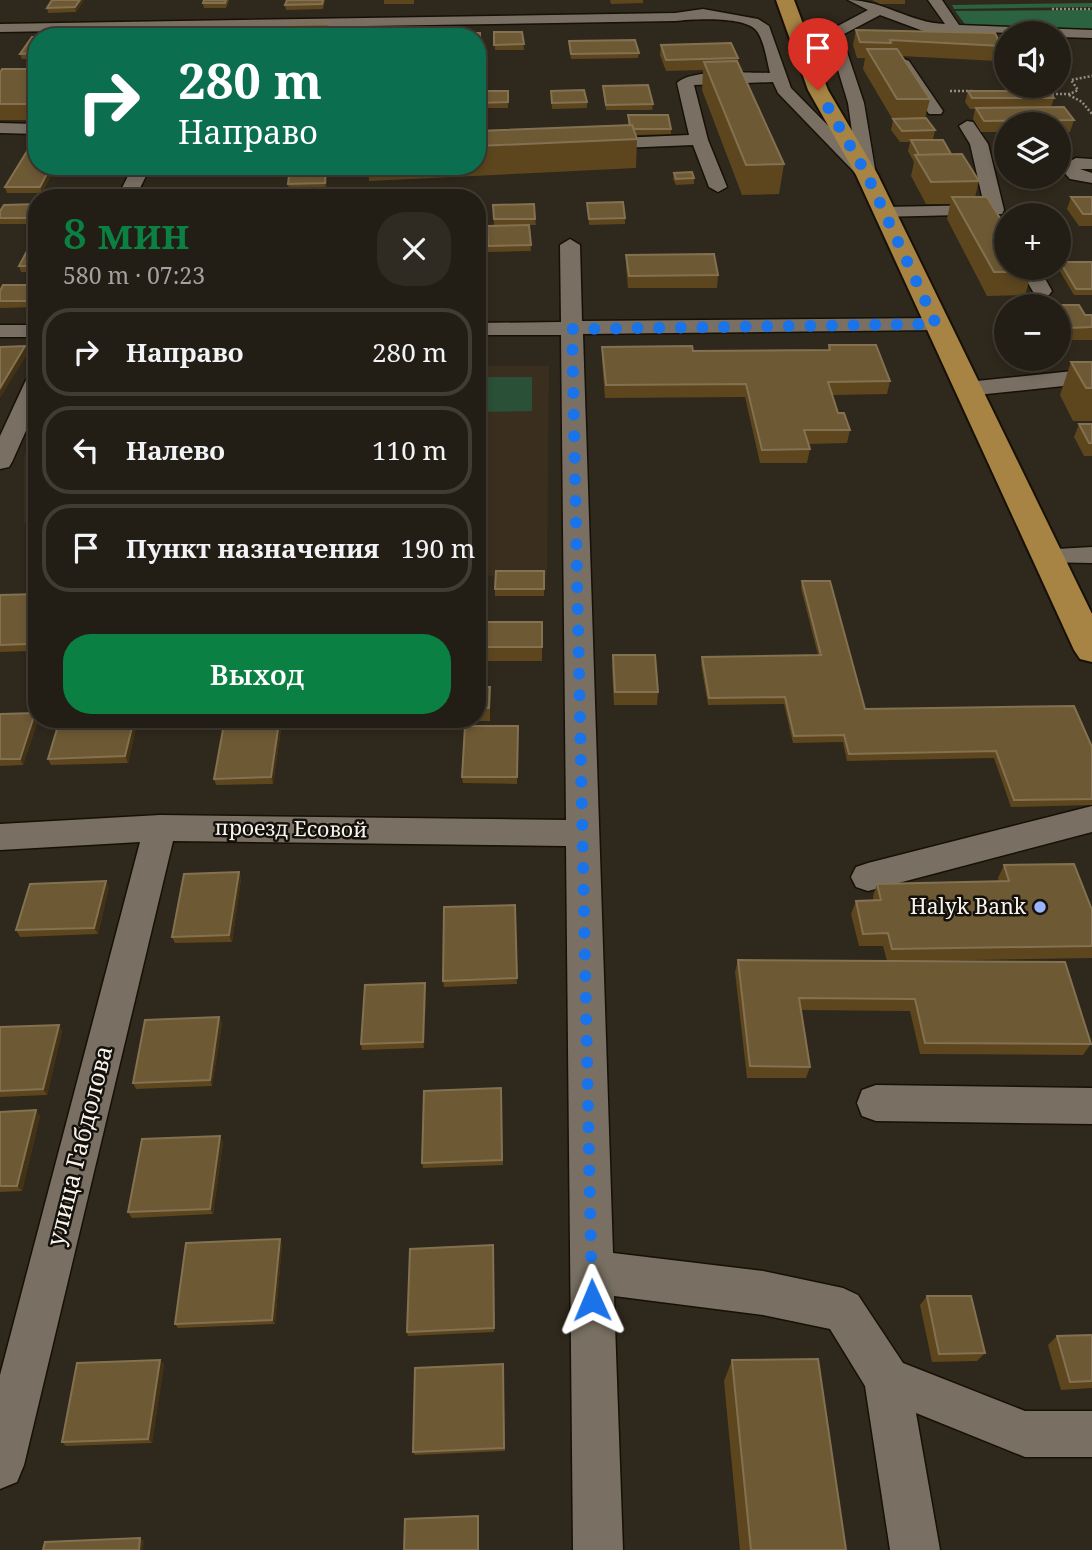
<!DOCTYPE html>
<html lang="ru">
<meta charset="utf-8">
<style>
body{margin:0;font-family:"Noto Serif",serif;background:#2f2b22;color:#f1f3f6;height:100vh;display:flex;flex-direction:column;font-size:26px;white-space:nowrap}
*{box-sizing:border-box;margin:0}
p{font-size:23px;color:#a3a2a0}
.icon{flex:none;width:38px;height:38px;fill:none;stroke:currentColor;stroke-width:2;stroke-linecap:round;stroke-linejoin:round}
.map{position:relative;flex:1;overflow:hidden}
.panel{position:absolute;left:28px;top:189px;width:458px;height:539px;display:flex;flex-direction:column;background:#231e15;border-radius:28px;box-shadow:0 4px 10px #0003,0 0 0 2px #403c34}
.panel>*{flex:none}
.banner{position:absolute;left:28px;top:28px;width:458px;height:147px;border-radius:28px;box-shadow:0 4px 10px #0003,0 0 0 2px #403c34;background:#0b6e4f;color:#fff;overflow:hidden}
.buttons{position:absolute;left:994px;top:21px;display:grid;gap:14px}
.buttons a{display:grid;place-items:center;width:77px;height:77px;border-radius:50%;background:#231e15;box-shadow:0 4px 10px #0003,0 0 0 2px #403c34;font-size:35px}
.pin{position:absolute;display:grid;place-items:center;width:60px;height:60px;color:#fff;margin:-72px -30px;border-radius:50% 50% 50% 0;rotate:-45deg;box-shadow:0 0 7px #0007}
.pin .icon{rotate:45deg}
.me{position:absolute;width:77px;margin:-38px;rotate:359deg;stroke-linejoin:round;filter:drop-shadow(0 0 5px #0008)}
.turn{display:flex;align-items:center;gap:24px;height:147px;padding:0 35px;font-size:32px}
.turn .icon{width:91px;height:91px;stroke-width:2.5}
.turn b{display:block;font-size:49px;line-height:60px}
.round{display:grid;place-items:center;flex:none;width:74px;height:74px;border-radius:28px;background:#2f2b22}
.head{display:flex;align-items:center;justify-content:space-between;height:119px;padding:0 35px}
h1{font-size:42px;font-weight:600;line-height:52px;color:#0b8043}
.action{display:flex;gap:14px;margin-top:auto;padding:14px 35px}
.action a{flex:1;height:80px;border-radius:28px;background:#0b8043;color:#fff;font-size:28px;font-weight:600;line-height:80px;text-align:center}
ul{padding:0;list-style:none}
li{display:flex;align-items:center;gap:21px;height:88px;margin:0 14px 10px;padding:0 21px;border:4px solid #403c34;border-radius:28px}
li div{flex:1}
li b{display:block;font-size:26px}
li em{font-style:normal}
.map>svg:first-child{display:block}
</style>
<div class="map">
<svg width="1092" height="1550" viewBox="0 0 1092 1550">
<rect width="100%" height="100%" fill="#2f281c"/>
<!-- built -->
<g fill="#3a2f1e">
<path d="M478,366H549L547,575L478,576Z"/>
<path d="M37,423V523H24V456Z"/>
</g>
<!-- green -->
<path fill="#2a5037" d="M478,377H532V411L478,412Z"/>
<!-- forest -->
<g fill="#2b623f">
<path d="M1092,3V7L954,9L952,5Z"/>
<path d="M1092,10V31L967,27L955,11Z"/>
</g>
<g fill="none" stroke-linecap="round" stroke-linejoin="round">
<!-- minor casing -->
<g stroke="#171006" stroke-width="3">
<g id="minor">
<path d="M848,0C883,0 910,23 945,24L928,0H942L959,25L1092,30V38L1059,37V33L926,32L880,15L844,34L842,37L864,103L876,175L867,180L861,179L778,93L773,82L694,85L708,140L727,187L718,192L709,187L693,145L595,149L586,144L595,139L689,135L677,83C692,68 749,73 770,73C767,61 764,39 756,30C743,16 693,19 675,21L0,32V24L675,13L703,9L758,19L769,26L791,88L855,153L848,103L828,37L834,28L868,10Z"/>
<path d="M904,59L909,61L943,111L941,114H929L899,69L887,67L884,64L892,59Z"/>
<path d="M967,121L973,122L988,144L1004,210L1002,214L878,217L876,213L885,207L984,205L970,144L959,126Z"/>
<path d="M0,123L37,124V134L0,133Z"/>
<path d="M1076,158L1092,159V169H1080L1092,173V183L1070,179L1059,167Z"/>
<path d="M133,166H151L135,198H117Z"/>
<path d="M570,239L580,245L582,321L936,318L947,324L936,330L583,334L613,1253L763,1271L843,1288L858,1295L903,1363L1025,1411H1092V1457H1025L916,1413L940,1550H890L865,1386L830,1329L763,1315L614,1296L623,1550H573L566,846L173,841L24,1465L17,1482L0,1489V1375L140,842L0,850V824L160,815L566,820L561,335H478V323L561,322L560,245Z"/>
<path d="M1019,268H1039L1052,291L1049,295H1035Z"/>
<rect x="0" y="325" width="37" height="12"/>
<path d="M1092,369V383L967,396L956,389L967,382Z"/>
<path d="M37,373V406L12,462L9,467L0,469V436L26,380Z"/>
<path d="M1092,547V563L1038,562L1034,556L1038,550Z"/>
<path d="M1092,806V832L868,891L856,887L851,877L856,867L868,863Z"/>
<path d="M876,1085L1092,1088V1124L876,1121L862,1116L857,1103L862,1090Z"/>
</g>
</g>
<!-- major casing -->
<g stroke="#171006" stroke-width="4">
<path id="major" d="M776,0H794L828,90L878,175L1092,614V662L1080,659L1074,650L856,175L808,90Z"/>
</g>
<!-- path -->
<g stroke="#938d83" stroke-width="2.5" stroke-dasharray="2 2" stroke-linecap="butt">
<path d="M1052,9H1092"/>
<path d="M950,91H973"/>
<path d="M1048,94H1070L1078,90L1071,80L1092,76"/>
<path d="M1069,95L1082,102L1092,114"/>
</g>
<!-- minor -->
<use href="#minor" fill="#797063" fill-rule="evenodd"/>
<!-- major -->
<use href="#major" fill="#a78444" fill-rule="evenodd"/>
</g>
<!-- wall -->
<g fill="#5d461e">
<path d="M84,0L76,12L48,13L47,8Z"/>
<path d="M204,0H229L226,8H204L203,3Z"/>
<path d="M287,0H325L323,9L286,10L285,5Z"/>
<rect x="384" y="0" width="30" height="4"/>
<path d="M610,0H643V3L611,4Z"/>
<path d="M872,0H905V4H880Z"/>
<path d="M856,30L1001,46L997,61L902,56L930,99L925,118L935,130L933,140L951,154L979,181L975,197L1032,272L1025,295L987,296L947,219L950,204H926L911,176L914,162L908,151L910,142H900L891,130L893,120L863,69L865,58H857L853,45Z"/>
<path d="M494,32H522L524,50H495Z"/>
<path d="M37,37V59H22L20,54Z"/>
<path d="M569,41L639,53L638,58L571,59Z"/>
<path d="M661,45L738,58V63L784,164L779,194L742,195L702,90L703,70L666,71L660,55Z"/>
<path d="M37,69V120H0V73Z"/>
<path d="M603,86L653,104L652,110H606L603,92Z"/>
<rect x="478" y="91" width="30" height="17"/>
<path d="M551,91L587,102V108L552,109Z"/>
<path d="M968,91L1054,98L1051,107L1074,120L1070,132H1059V124H1006V132H981L973,119L975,109H970L965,102Z"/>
<path d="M628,115L671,129V134L636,135L637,139L636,168L369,181L368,166H478V131L628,125Z"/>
<path d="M37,166H56L42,193H7L5,187Z"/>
<path d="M211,166L207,176L165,177L164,171Z"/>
<path d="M290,166H327L326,189L289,190L288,184Z"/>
<path d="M674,173L694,178V184L676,185L673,179Z"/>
<path d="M1071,197H1092V226H1079L1067,209Z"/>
<path d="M587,203L625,218V224L589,225Z"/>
<path d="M37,204L35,224H0V211Z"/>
<path d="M493,205L535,219L536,225L494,226Z"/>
<path d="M529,225L531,251L488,252L487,226Z"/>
<path d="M37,251V272H21L19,266Z"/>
<path d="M626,255L718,275L717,288H628L626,267Z"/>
<path d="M1060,262H1092V295H1074L1058,268Z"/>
<path d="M484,270L485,299H478V271Z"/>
<path d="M37,285V307L0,308V291Z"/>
<path d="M1055,305L1085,315H1092V340H1064L1059,332V306H1054Z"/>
<path d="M829,345L890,381L887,394L832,395L838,413L850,430L847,443L808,444L810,449L807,463H760L745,397L605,398L602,360V347L693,351L828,350Z"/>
<path d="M1071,362H1092V421H1073L1060,395Z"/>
<path d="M1079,424H1092V456H1084L1074,437Z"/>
<path d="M544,571V596H495V589Z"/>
<path d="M802,581L865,709L1092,747V805L1011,807L994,758L847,761L843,742L793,743L784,704L708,705L701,664L702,657L818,655L801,588Z"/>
<path d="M37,594V634L31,651L0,652V595Z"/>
<rect x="478" y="622" width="64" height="39"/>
<path d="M613,655L658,692L657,705H614L612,668Z"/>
<path d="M478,687H490V721H424L423,719H478Z"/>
<path d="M0,714L37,718L38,720L23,765L0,766Z"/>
<path d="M60,719H138L128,763L51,765L48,759Z"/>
<path d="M279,722L281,729L273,784L216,785L214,779Z"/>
<path d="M518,726L517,784L463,783L462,777Z"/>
<path d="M1004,865L1092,910V958L916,961L1091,1044L1083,1055L920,1054L910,1011L801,1010L810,1067L806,1078H747L735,972L738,960L887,961L883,946H859L851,914L856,901H874L873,896L877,884L999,882L998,878Z"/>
<path d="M239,872L241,879L232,942L175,943L172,937Z"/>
<path d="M109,887L98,934L20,937L16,930Z"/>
<path d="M515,905L517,984L444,987L443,981Z"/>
<path d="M426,989L424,1048L362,1050L361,1044Z"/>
<path d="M219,1017L222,1023L212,1086L136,1089L133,1083Z"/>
<path d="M0,1027L62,1031L47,1095L0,1097Z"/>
<path d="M501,1088L503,1165L423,1168L422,1163Z"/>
<path d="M0,1112L40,1116L22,1191L0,1192Z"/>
<path d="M223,1142L213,1214L132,1218L128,1212Z"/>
<path d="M282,1244L275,1324L178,1328L175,1324Z"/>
<path d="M493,1250L494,1332L408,1336L407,1332Z"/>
<path d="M927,1296L985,1353L977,1361L932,1362L920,1305Z"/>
<path d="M1092,1335V1388L1061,1390L1048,1345L1057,1336Z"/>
<path d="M732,1360L846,1550H740L724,1381Z"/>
<path d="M164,1364L152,1443L66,1446L62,1442Z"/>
<path d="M503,1364L505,1451L415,1455L413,1452Z"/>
</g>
<!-- shaded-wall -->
<g fill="#433214">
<path d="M80,0H84L76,12L75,7Z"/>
<path d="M185,27L187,37H181Z"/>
<path d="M51,166H56L42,193L40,187Z"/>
<path d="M207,166H211L207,176L206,171Z"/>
<path d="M326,166L328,169L326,189L325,183Z"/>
<path d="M37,211V221L35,224L33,218Z"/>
<path d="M25,346L28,353L0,398V388Z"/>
<path d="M37,619V634L31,651L28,644Z"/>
<path d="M35,713L38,720L23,765L20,759Z"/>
<path d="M134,719H138L128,763L125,756Z"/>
<path d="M279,722L281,729L273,784L271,777Z"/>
<path d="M239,872L241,879L232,942L229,935Z"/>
<path d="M106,881L109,887L98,934L94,928Z"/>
<path d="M425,983L426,989L424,1048L423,1042Z"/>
<path d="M219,1017L222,1023L212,1086L210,1080Z"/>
<path d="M59,1025L62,1031L47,1095L43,1089Z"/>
<path d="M36,1110L40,1116L22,1191L17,1186Z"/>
<path d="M220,1136L223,1142L213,1214L210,1209Z"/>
<path d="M280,1239L282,1244L275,1324L272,1320Z"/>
<path d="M160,1360L164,1364L152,1443L148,1439Z"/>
<path d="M140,1538L144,1541L143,1550H139Z"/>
</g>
<!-- building -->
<g fill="#6d5934" stroke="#837151" stroke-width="2">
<path d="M52,0H80L75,7L47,8Z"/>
<path d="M204,0H226L225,3H203Z"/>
<path d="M287,0H323L322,4L285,5Z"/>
<path d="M329,24L327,37H209L211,30L289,29L290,25Z"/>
<path d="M185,27L181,37H114L119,28Z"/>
<path d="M856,30L995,33L1001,46L890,40L891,43L860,42Z"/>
<path d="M494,32H522L524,44L494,45Z"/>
<path d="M449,33H480V44H478V37H449Z"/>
<path d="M431,35V37H395V36Z"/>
<path d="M98,36L37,37V53L20,54L32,37Z"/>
<path d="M635,40L639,53L571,54L569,41Z"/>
<path d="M731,43L738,58L666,60L661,45Z"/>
<path d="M867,49H897L930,99H897Z"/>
<path d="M737,61L784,164L746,165L704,62Z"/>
<path d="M2,69H37V102L36,104H0V73Z"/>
<path d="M648,85L653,104L606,105L603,86Z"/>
<path d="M584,90L587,102L552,103L551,91Z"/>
<path d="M478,91H508V102L478,103Z"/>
<path d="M968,91H1049L1054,98H972Z"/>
<path d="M1064,107L1074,120L984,121L976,108Z"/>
<path d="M628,115H668L671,129H634L632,125H630Z"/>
<path d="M926,118L935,130L902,131L893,119Z"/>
<path d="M632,125L637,139L478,146V131Z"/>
<path d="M37,135V166H51L40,187H5Z"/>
<path d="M911,140H943L951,154L919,155Z"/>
<path d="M962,154L979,181L931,182L915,155Z"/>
<path d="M166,166H207L206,171H164Z"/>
<path d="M290,166H326L325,183L288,184Z"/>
<path d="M692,172L694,178L676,179L674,173Z"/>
<path d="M142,196H178V198H141Z"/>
<path d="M952,197H987L1006,228V268H1030L1032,272H994Z"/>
<path d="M1071,197H1092V214H1083Z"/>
<path d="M623,202L625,218L589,219L587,203Z"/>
<path d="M37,204V211L33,218H0V211L4,205Z"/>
<path d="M534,204L535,219H494L493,205Z"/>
<path d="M529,225L531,245L488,246L487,226Z"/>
<path d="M27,251H37V266H19Z"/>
<path d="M714,254L718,275L629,276L626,255Z"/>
<path d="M1060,262H1092V289H1076Z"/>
<path d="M484,270L485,292L478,293V271Z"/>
<path d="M3,285H37V299L36,301H0V291Z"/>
<path d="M1055,305H1079L1085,315H1092V327L1068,328L1059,312V306H1055Z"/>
<path d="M829,345H876L890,381L828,382L838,413H844L850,430H804L810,449L762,450L746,384L606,385L602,347L692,346L693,351L830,350Z"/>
<path d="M25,346L0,388V347Z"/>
<path d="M1071,362H1092V388H1086Z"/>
<path d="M1079,424H1092V443H1089Z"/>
<path d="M496,571H544V589H495Z"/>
<path d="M802,581H830L865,709L1074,706L1092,747V799L1014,800L996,751L849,754L844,735L794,736L785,697L709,698L702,657L821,655Z"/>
<path d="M37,594V619L28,644L0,645V595Z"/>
<rect x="478" y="622" width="64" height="25"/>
<path d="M613,655H655L658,692H615Z"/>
<path d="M478,687H490L489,708H478Z"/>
<path d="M35,713L20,759H0V714Z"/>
<path d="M60,719H134L125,756L48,759Z"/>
<path d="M279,722L271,777L214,779L224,724Z"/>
<path d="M465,726H518L517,777H462Z"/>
<path d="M1074,864L1092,910V946L892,949L888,933L863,934L856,901L881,900L877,884L1009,881L1004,865Z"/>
<path d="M239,872L229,935L172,937L184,874Z"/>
<path d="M106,881L94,928L16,930L30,884Z"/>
<path d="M515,905L517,978L443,981L444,907Z"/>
<path d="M738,960L1065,962L1091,1044L925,1043L915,999L799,998L810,1067L750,1066Z"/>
<path d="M425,983L423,1042L361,1044L365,985Z"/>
<path d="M219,1017L210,1080L133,1083L145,1020Z"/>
<path d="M59,1025L43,1089L0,1091V1027Z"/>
<path d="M501,1088L502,1160L422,1163L424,1091Z"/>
<path d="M36,1110L17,1186H0V1112Z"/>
<path d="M220,1136L210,1209L128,1212L142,1139Z"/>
<path d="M280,1239L272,1320L175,1324L186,1243Z"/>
<path d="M493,1245L494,1328L407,1332L410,1249Z"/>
<path d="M927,1296H971L985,1353L939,1354Z"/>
<path d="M1092,1335V1381L1070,1382L1057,1336Z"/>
<path d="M818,1359L846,1550H751L732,1360Z"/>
<path d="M160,1360L148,1439L62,1442L77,1363Z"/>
<path d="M503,1364L504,1448L413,1452L415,1368Z"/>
<path d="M478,1516V1550H404L405,1519Z"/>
<path d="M140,1538L139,1550H43L45,1542Z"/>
</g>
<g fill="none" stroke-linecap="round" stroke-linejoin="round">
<!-- route -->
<path stroke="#1a73e8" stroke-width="12" stroke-dasharray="0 21.6" d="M592,1300L572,329L936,324L867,175L818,90"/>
</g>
<!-- markers -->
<circle fill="#9ab5fd" stroke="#14110c" stroke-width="2.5" cx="1040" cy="907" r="7"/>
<g text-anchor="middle" stroke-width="5" stroke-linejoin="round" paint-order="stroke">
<!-- street labels -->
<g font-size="21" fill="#f8f3eb" stroke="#14110c">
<text transform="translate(291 829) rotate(1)" y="7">проезд Есовой</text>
</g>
<!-- poi labels -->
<g font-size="21" fill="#f8f3eb" stroke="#14110c" text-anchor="end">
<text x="1026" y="914">Halyk Bank</text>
</g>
<!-- near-street labels -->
<g font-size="24" fill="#f8f3eb" stroke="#14110c">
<text transform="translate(80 1146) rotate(-76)" y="8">улица Габдолова</text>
</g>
</g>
</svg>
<div class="buttons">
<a><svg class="icon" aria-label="sound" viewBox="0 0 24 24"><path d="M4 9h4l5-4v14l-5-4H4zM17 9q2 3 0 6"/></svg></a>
<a><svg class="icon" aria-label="layers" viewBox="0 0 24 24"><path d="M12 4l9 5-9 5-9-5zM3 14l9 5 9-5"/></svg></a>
<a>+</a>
<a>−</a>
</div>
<div class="pin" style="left:818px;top:90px;background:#d93025"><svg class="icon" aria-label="arrive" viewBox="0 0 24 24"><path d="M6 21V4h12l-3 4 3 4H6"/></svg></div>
<svg class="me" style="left:592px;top:1300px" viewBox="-20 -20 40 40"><path d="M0-17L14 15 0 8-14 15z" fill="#1a73e8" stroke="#fff" stroke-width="4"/></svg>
<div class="banner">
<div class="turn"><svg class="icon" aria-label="right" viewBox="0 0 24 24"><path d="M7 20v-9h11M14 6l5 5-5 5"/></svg><div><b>280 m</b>Направо</div></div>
</div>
<section class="panel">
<div class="head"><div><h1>8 мин</h1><p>580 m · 07:23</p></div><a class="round"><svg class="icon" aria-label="close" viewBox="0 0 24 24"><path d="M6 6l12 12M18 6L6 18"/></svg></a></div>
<ul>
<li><svg class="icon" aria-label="right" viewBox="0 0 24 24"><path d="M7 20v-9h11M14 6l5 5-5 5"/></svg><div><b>Направо</b></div><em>280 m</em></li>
<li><svg class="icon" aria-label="left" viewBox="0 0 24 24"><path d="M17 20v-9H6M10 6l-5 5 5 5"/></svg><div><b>Налево</b></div><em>110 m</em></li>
<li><svg class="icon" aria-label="arrive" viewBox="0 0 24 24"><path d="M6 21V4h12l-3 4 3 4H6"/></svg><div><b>Пункт назначения</b></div><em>190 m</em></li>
</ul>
<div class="action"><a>Выход</a></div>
</section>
</div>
